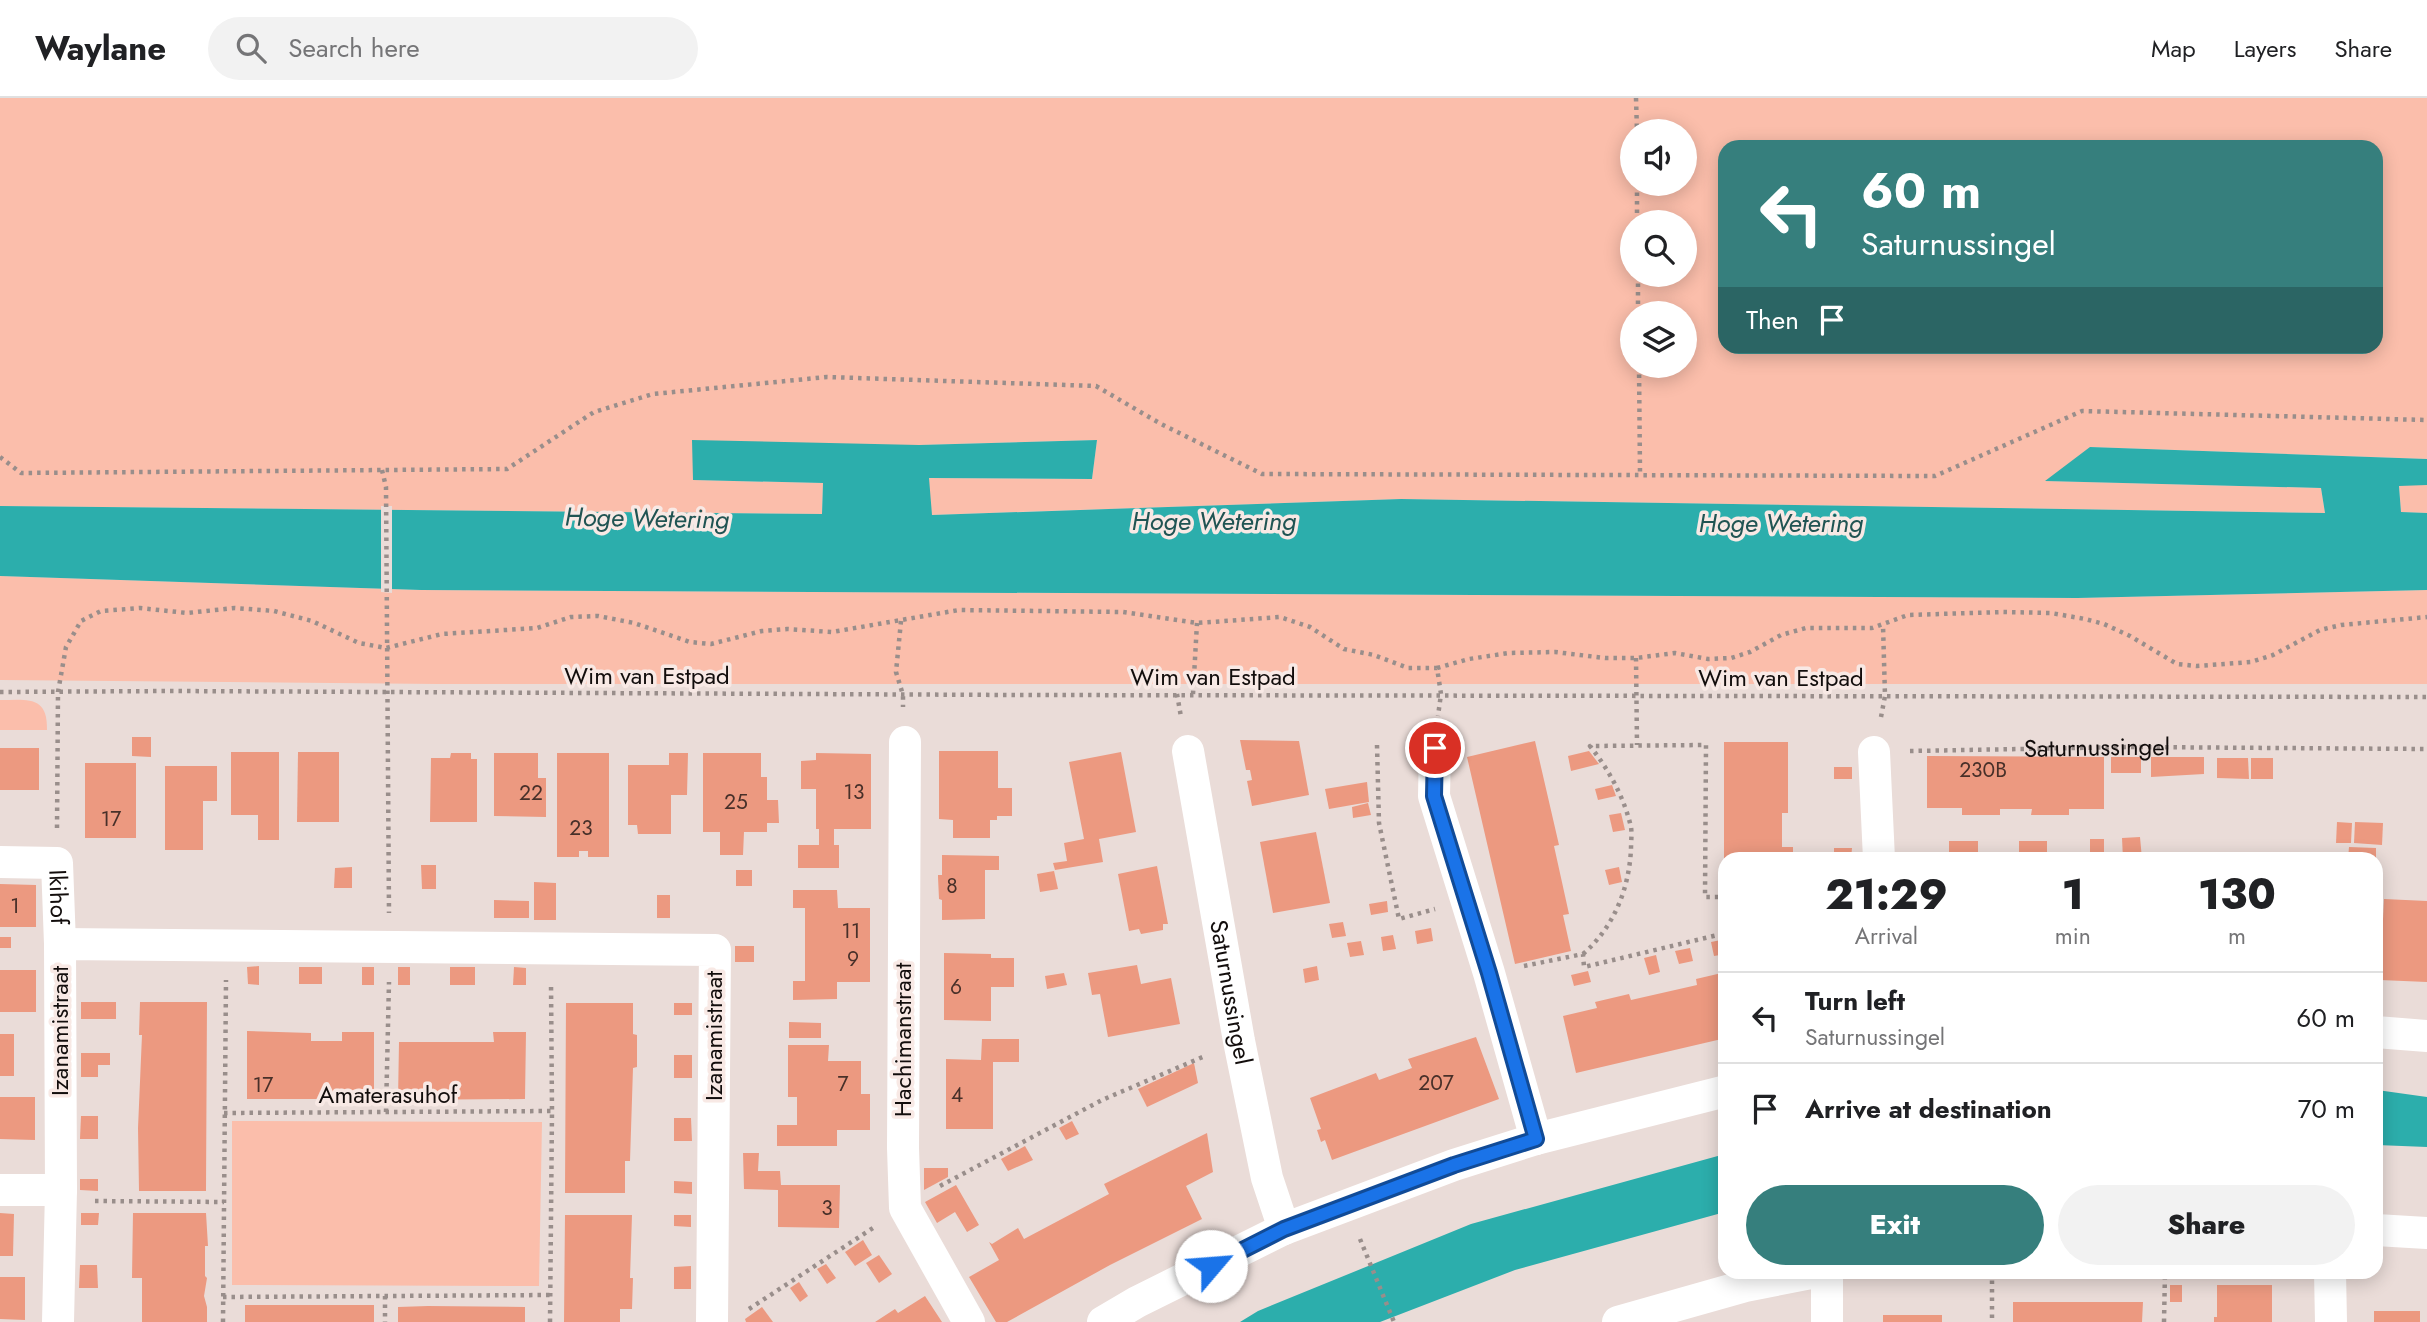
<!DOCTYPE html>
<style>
body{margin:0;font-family:Jost,sans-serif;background:#f2f2f2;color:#202124;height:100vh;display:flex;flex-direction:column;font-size:26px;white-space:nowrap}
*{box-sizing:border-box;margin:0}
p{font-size:23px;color:#757577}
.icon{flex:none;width:38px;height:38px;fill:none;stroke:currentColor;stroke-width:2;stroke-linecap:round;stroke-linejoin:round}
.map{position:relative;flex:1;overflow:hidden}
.details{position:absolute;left:1718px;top:754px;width:665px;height:427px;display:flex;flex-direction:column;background:#fff;border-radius:21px;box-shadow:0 4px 18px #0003}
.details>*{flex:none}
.hud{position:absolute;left:1718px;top:42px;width:665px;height:214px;border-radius:21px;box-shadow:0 4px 18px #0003;background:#367f7d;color:#fff;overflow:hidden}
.buttons{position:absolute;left:1620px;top:21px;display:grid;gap:14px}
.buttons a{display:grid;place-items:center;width:77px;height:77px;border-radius:50%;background:#fff;box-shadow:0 4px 18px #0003;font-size:35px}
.pin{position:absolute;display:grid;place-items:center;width:60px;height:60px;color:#fff;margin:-30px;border:4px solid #fff;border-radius:50%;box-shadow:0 2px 7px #0007}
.me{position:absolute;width:77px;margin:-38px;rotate:63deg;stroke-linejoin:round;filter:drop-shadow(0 0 5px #0008)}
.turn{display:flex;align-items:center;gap:24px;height:147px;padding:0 28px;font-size:32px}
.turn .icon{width:91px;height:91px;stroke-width:2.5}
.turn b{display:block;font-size:49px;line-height:60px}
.then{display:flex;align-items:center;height:66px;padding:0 28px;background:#0003;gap:14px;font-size:26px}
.eta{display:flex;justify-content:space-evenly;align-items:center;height:119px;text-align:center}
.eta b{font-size:42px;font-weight:800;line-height:49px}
.primary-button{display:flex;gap:14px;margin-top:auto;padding:14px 28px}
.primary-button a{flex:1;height:80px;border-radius:42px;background:#367f7d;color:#fff;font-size:28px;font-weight:800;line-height:80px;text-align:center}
.primary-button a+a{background:#f2f2f2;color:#202124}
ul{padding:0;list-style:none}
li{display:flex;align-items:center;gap:21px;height:91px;padding:0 28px;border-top:2px solid #e0e0e0}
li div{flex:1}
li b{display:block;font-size:26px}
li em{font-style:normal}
header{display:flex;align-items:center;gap:42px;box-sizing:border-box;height:98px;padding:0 35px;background:#fff;border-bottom:2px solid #e0e0e0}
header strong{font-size:33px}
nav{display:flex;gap:38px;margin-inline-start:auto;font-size:24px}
.search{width:490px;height:63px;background:#f2f2f2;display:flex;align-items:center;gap:18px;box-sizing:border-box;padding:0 24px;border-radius:38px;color:#757577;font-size:26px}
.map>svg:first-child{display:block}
</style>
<header>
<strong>Waylane</strong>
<div class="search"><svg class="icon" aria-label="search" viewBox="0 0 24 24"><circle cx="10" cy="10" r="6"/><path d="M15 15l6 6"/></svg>Search here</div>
<nav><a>Map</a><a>Layers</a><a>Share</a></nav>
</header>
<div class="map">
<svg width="2427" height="1224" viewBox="0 0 2427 1224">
<rect width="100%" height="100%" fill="#eadcd8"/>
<!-- green -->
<g fill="#fbbeab" fill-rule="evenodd">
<path d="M0,0H2427V361L2091,349L2047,383L2321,390L2325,415L1401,401L931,417L928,380L1092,381L1097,342L919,347L694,382L823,385L822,416L0,408ZM1633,33H1685V86H1633ZM1726,49H2376V248H1726ZM1633,124H1685V177H1633ZM1633,215H1685V268H1633Z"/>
<path d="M2399,387H2427V415L2401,414Z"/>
<path d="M0,478L421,492L2077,500L2427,492V586H438L0,582Z"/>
<path d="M0,602C27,602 48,597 47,632H0Z"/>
<path d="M232,1023L542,1024L539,1188L232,1187Z"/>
</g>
<!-- water -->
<g fill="#2caeac">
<path d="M692,342L919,347L1097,342L1092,381L929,380L932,417L1401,401L2325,415L2321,390L2045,383L2090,349L2427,361V387L2399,388L2401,414L2427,415V492L2077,500L421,492L0,478V408L822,416L823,385L693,382Z"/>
<path d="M2377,992L2427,999V1049L2377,1047Z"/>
<path d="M1725,1056V1114L1515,1172L1380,1224H1240L1258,1213L1471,1126Z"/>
</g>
<!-- pier -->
<path fill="#eadcd8" d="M381,408H392V495L381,494Z"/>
<!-- building -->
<g fill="#ec9980">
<path d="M132,639H151V659L132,658Z"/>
<path d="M1240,642L1299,643L1309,697L1252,708L1247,683L1252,682L1250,672H1246Z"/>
<path d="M1535,643L1559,747L1554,748L1569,816L1563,817L1571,853L1515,866L1467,659Z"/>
<path d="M1724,644H1788V715H1782V749H1793V761H1724Z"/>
<rect x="0" y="650" width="39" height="42"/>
<path d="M939,653H998V690H1012V718H997V722H990V740H953V722L939,721Z"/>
<path d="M1589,653L1599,666L1571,673L1568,658Z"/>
<path d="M231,654H279V742H258V717H231Z"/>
<path d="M298,654H339V724H297Z"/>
<path d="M1121,654L1136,734L1099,741L1103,764L1055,772L1053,765L1067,763L1064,745L1084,741L1069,664Z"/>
<path d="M451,655H471V661H477V724H430L431,660H450Z"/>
<path d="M494,655H538V680H546V719L494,718Z"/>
<path d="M557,655H609V759H588V753H579V759H557Z"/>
<path d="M669,655H688L687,697H671V736H638L637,727H628V667H669Z"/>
<path d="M703,655H761V679H767V702H778L779,725H767V734H744L743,757H720V734H703Z"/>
<path d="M816,655L871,656V731H834V747H839V770H798V747H819V731H816V691H801V663L816,662Z"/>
<path d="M1927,658L2104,659V711H2069V717H2031L2032,711H2000V717H1962V710H1927Z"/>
<rect x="2111" y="659" width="30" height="16"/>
<path d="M2151,659H2204V676L2151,679Z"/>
<path d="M2217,660H2248L2249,681L2217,680Z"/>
<rect x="2251" y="660" width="22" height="21"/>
<rect x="85" y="665" width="51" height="75"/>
<path d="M165,668H217V703H203V752H165Z"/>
<rect x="1834" y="669" width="18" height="12"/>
<path d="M1367,684L1369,704L1329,711L1325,691Z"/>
<path d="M1612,687L1616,698L1598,702L1595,691Z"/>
<path d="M1368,705L1371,717L1353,720L1352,709Z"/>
<path d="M1621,715L1625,732L1613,734L1609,717Z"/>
<path d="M2337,724L2352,725L2351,745H2336Z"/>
<path d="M2355,724L2383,725L2382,747L2354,745Z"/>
<path d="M1316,734L1330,805L1273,815L1260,744Z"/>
<path d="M2140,739L2142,761H2123L2122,740Z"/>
<path d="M2090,741H2104V755L2090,756Z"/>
<path d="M1949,743H1978V758L1949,757Z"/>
<rect x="2019" y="743" width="28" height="15"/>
<path d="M2349,749L2376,750V761H2348Z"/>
<path d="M1834,750H1852L1851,761H1834Z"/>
<path d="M942,757L999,758V772H985V821L942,822V802L939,801L938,779V777H942Z"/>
<path d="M421,767H436V791H422Z"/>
<path d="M1157,768L1168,826H1163V832L1141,836L1139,831L1129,833L1118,776Z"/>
<path d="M352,769V790H334L335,770Z"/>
<path d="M1619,769L1622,784L1609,787L1605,772Z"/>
<rect x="736" y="772" width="16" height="16"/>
<path d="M1054,773L1058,791L1040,794L1037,776Z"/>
<path d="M534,784L556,785V822H534Z"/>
<path d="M0,786L36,787V829H0Z"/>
<path d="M793,792H837L838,810H870V884H837V901L793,902V883H805V810H793Z"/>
<rect x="657" y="797" width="13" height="23"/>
<path d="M2384,801L2427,803V884L2380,882Z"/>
<path d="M494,802L529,803V820H494Z"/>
<path d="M1387,803L1388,814L1371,817L1369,806Z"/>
<path d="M1343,824L1346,838L1332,840L1329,826Z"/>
<path d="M1431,830L1433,843L1417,846L1415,833Z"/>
<path d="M1393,837L1396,851L1383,853L1381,839Z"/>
<rect x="0" y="839" width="11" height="11"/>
<path d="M1726,841V856L1714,858L1711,844Z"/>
<path d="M1361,843L1364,857L1350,859L1347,845Z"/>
<rect x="735" y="848" width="19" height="16"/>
<path d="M1690,850L1693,863L1679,866L1675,853Z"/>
<path d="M944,855L991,856V860H1014V889H991V923L944,922Z"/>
<path d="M1656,857L1660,874L1649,877L1644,860Z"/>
<path d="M1137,867L1141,886L1171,880L1180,926L1108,939L1100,896L1092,897L1088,875Z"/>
<path d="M259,868V887L248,886L247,869Z"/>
<path d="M1317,868L1319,882L1305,885L1303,871Z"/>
<rect x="299" y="869" width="23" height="17"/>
<rect x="362" y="869" width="12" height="18"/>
<rect x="398" y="869" width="12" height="18"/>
<rect x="450" y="869" width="25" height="18"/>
<path d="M514,869L526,870V887H513Z"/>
<rect x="0" y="872" width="36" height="42"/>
<path d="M1588,873L1591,884L1574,888L1571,877Z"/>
<path d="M1726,874V940L1576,975L1563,918L1597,910L1595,904L1629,896L1631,902L1697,887L1696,881Z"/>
<path d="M1064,875L1067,887L1047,891L1045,878Z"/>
<rect x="81" y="904" width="35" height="17"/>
<path d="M140,904H207L206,1093H139L138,1030L142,937H139Z"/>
<path d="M566,905H633V936L637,937V969L633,970L630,1063H625V1095H565Z"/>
<rect x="674" y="905" width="18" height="12"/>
<path d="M789,924L821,925V940H789Z"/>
<path d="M247,933L311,935V943H342V934H374V1001H247Z"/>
<path d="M493,934H526L525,1001L398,1002L399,944H494Z"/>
<rect x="0" y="936" width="14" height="42"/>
<path d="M1476,939L1499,1001L1332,1062L1325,1042L1321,1044L1317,1032L1321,1031L1310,1000L1376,975L1379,982L1412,970L1408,961Z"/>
<path d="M982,941H1019V964H993V1031H946V961L981,962Z"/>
<path d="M788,947H829L828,963H861V996H870V1032H837V1048H777V1027H797V999H788Z"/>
<path d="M81,955H110V967H98V979H81Z"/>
<rect x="674" y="957" width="18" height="23"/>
<path d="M1194,965L1198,985L1147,1009L1138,991Z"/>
<path d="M0,999H35V1042L0,1041Z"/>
<path d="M81,1018H98V1041H80Z"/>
<path d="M674,1020H691L692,1043H674Z"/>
<path d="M1072,1023L1079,1036L1066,1042L1059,1030Z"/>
<path d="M1207,1035L1213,1074L1186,1088L1202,1121L1110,1167L1007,1224H996L969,1179L999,1162L989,1144L992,1146L1018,1130L1024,1141L1109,1096L1104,1086Z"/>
<path d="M1025,1048L1033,1062L1008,1073L1001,1061Z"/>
<path d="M743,1055H759L758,1073H780L781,1087H840L839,1130L778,1129V1092L744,1091Z"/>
<path d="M924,1070H948V1079L924,1092Z"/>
<path d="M80,1081H98V1093L80,1092Z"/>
<path d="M674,1083L692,1084V1096L674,1095Z"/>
<path d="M956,1087L979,1127L967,1134L955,1114L937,1125L925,1104Z"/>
<path d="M0,1115L14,1116L13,1158H0Z"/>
<path d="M81,1115H99L98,1127H81Z"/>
<path d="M133,1115H206L208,1148H205V1178L207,1180L204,1198L207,1209V1224H142V1180H132Z"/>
<path d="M565,1117H632L630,1180H633L632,1211H620V1224H564Z"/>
<path d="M674,1117H691V1129L674,1128Z"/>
<path d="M863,1142L872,1157L855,1168L845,1154Z"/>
<path d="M879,1157L892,1176L879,1185L866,1165Z"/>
<path d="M826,1166L836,1180L827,1186L817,1171Z"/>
<path d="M80,1167H97L98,1190H79Z"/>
<path d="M691,1168V1191H674V1169Z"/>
<path d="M0,1179H25V1222L0,1221Z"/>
<path d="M799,1184L808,1198L800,1204L790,1190Z"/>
<rect x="2170" y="1187" width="12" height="17"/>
<path d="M2217,1187H2272V1224H2214V1219H2217Z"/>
<path d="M925,1198L942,1224H875L895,1211L898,1215Z"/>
<path d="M2013,1204H2143L2142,1224H2013Z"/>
<rect x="245" y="1207" width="129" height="17"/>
<path d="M428,1208L525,1209V1224H398V1209Z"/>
<path d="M762,1209L773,1224H746L745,1221Z"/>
<rect x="2374" y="1213" width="46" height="11"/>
<rect x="1883" y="1217" width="59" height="7"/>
</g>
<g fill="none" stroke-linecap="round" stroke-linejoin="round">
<!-- path -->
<g stroke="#998e8b" stroke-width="4.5" stroke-dasharray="3.5 5" stroke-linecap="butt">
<path d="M1636,0L1637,33"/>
<path d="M1637,86V124"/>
<path d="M1638,177V215"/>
<path d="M1639,268L1640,375"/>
<path d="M0,359L21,375L507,371L594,314L653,296L827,279L1096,288L1161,326L1262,376L1935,378L2082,313L2427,322"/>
<path d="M382,372L386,389L389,815"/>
<path d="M901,523L896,574L903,597V609"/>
<path d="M1636,560L1637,647"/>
<path d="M1437,570L1469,561L1509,555L1555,554L1605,560H1636L1675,555L1708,561L1731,560L1750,554L1781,537L1806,530H1872L1908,517L2003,514L2051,515L2085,521L2104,526L2130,538L2177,566L2197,568L2251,564L2273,557L2320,532L2341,527L2427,519"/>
<path d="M0,594L170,593L1015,597L2427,599"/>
<path d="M1177,596L1181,619"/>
<path d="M1193,596L1197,525"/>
<path d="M1881,619L1885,598L1883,527"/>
<path d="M1377,647L1379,725L1399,821L1435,811"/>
<path id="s1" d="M1910,653L2130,649L2427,651"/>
<path d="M57,730L58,594L66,549L81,523L101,513L140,510L187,515L235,510L274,513L312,523L359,545L386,550L442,536L537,530L571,519L598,518L634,525L690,544L711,546L762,533L787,531L832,534L959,512L1123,514L1197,525L1280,519L1310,529L1344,551L1374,557L1408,570H1437L1441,596L1438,618"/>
<path d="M1915,760H2083"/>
<path d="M1583,856C1614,829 1629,791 1631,751C1631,744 1632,736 1631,729C1624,699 1609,672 1590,648L1706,647L1705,799H1726"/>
<path d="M1524,868L1583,856L1584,869L1726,835"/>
<path d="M386,1014L389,884"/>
<path d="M224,1015L552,1013"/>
<path d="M940,1088L1102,1002L1205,958"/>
<path d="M95,1103L224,1104"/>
<path d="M1360,1141L1394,1224"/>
<path d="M1992,1174V1224"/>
<path d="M385,1198V1224"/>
<path d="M223,1199L550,1197"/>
<path d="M749,1211L876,1128"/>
<path d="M223,1224L226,882"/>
<path d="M550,1224L552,1013L551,885"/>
<path d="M2164,1224L2165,1174"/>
</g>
<!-- minor -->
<g stroke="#fff" stroke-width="32">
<path d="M905,644L903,1050L905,1110L969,1224"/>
<path d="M1435,651L1434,698L1489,875L1536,1041"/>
<path id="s2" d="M1188,653L1239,943L1267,1080L1284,1131"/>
<path d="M1874,654L1879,761"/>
<path id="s3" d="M0,764L57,765L60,846"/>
<path d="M2376,934L2427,938"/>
<path d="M0,1092H61"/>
<path d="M2376,1132L2427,1135"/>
<path d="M2330,1174L2331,1224"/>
<path d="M58,1224L61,1092L60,846L715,852L712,1224"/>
<path d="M1103,1224L1137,1204L1284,1131L1454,1067L1536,1041L1726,993"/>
<path d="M1618,1224L1745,1188L1816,1174"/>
<path d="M1827,1224V1174"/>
</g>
</g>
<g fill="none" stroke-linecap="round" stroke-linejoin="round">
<!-- route casing -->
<g stroke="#114b97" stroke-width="18">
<path id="route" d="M1211,1168L1284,1131L1454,1067L1536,1041L1489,875L1434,698L1435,650"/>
</g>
<!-- route -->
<use href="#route" stroke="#1a73e8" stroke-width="12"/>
</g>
<g text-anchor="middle" stroke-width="7" stroke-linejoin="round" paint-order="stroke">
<!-- number labels -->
<g font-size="21" fill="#483029">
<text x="1983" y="679">230B</text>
<text x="854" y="701">13</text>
<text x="531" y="702">22</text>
<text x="736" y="711">25</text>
<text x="111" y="728">17</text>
<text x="581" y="737">23</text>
<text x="952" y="795">8</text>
<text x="15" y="815">1</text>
<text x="851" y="840">11</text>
<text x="853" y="868">9</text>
<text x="956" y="896">6</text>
<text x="1436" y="992">207</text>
<text x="843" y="993">7</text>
<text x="263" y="994">17</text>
<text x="957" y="1004">4</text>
<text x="827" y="1117">3</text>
</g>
<!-- street labels -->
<g font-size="24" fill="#120d0c" stroke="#f8e9e5">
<text x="647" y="586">Wim van Estpad</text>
<text x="1213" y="587">Wim van Estpad</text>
<text x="1781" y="588">Wim van Estpad</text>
<text dy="8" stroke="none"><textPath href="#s1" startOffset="187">Saturnussingel</textPath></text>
<text dy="8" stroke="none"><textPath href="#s3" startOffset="91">Ikihof</textPath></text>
<text dy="8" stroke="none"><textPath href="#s2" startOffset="245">Saturnussingel</textPath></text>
<text transform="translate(60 933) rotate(-90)" y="8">Izanamistraat</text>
<text transform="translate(714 938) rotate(-90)" y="8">Izanamistraat</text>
<text transform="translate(903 942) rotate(-90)" y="8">Hachimanstraat</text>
<text x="388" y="1005">Amaterasuhof</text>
</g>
<!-- water labels -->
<g font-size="26" font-style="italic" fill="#205453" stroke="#f8e9e5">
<text transform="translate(647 420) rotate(1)" y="9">Hoge Wetering</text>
<text x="1214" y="432">Hoge Wetering</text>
<text x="1781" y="434">Hoge Wetering</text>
</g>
</g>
</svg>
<div class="buttons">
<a><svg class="icon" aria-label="sound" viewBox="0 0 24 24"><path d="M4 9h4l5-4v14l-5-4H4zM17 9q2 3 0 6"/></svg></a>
<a><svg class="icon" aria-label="search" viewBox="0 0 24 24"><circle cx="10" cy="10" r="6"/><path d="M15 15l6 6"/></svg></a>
<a><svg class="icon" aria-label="layers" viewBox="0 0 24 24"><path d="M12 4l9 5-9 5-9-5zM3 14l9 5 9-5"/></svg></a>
</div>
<div class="pin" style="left:1435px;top:650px;background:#d93025"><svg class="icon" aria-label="arrive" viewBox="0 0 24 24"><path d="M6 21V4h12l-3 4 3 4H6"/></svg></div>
<svg class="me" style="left:1211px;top:1168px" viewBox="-20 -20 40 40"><circle r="19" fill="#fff"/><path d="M0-13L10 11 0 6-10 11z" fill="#1a73e8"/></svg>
<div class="hud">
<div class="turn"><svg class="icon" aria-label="left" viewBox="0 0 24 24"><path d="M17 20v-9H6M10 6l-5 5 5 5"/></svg><div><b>60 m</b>Saturnussingel</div></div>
<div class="then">Then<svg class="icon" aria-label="arrive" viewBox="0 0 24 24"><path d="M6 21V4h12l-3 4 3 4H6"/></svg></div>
</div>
<section class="details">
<div class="eta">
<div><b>21:29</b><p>Arrival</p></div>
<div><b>1</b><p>min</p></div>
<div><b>130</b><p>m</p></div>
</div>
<ul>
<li><svg class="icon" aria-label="left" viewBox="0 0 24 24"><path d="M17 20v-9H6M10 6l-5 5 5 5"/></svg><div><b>Turn left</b><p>Saturnussingel</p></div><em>60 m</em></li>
<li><svg class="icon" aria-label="arrive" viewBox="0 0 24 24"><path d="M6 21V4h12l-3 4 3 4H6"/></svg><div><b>Arrive at destination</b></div><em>70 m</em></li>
</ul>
<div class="primary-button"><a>Exit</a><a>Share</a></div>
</section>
</div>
